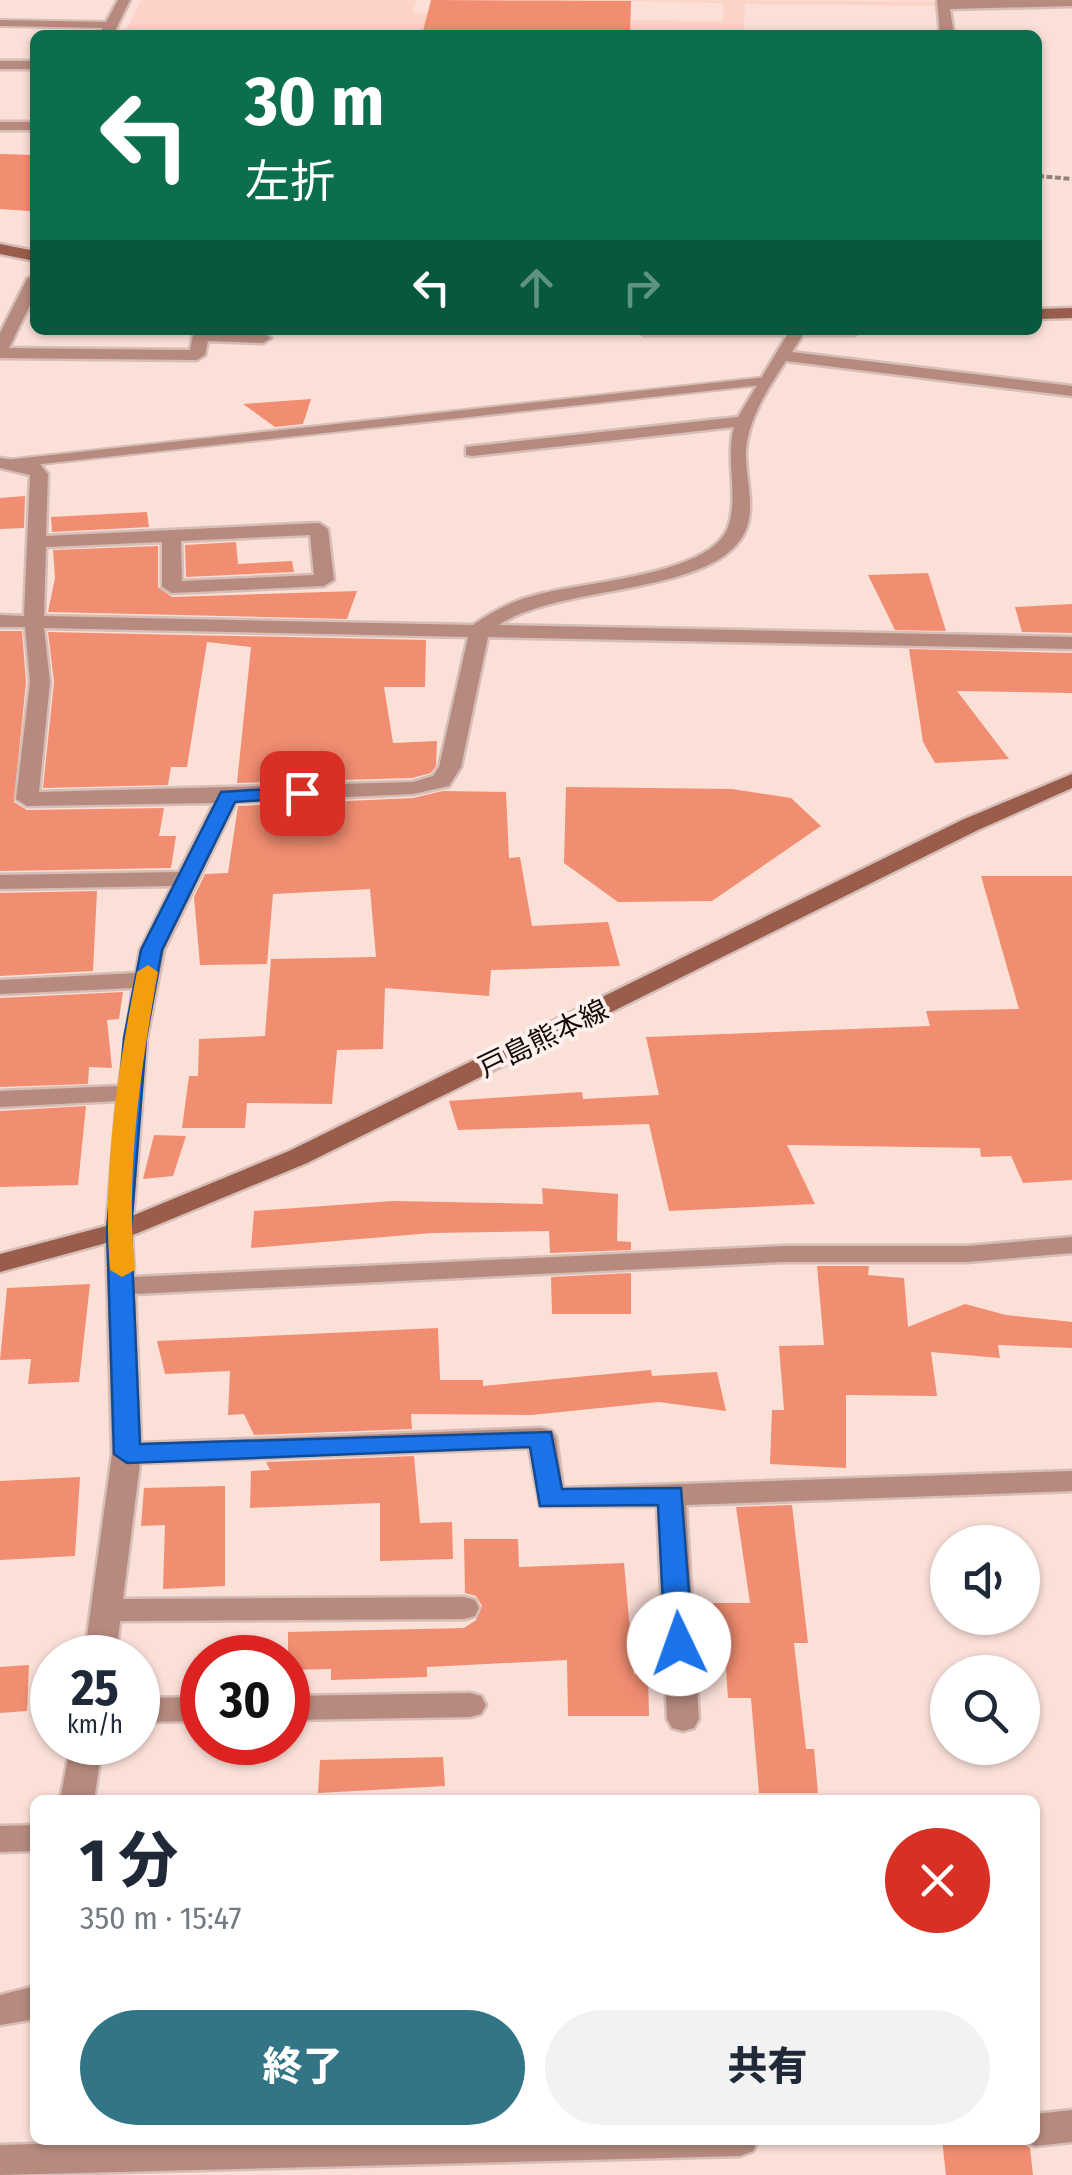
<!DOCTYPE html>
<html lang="ja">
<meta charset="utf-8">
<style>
body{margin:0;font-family:"Fira Sans Condensed","Noto Sans JP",sans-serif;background:#f2f2f3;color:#1f2937;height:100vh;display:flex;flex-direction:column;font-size:38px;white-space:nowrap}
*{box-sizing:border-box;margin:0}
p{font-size:32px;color:#747a83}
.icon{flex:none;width:55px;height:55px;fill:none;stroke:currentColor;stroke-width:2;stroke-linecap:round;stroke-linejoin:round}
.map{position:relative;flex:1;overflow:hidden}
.side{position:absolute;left:30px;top:1795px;width:1010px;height:350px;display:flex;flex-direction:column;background:#fff;border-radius:15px;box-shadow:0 2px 8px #0004}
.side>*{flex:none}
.banner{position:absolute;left:30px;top:30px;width:1012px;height:305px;border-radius:15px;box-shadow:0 2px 8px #0004;background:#0b6e4f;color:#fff;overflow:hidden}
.buttons{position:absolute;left:930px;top:1525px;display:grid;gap:20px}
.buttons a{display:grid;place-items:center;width:110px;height:110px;border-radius:50%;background:#fff;box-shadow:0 2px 8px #0004;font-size:50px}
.speed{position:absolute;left:30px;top:1635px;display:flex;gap:20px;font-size:50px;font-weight:700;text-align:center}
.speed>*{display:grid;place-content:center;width:130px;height:130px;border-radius:50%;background:#fff;box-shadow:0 2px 8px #0004;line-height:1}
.speed small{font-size:25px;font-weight:400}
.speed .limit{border:15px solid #d22;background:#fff;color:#111}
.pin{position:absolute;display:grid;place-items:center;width:85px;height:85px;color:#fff;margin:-42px;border-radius:20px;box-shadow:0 5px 15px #0006}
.me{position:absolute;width:110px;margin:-55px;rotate:357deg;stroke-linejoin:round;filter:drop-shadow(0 0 8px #0008)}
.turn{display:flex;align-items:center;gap:35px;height:210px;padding:0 50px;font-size:45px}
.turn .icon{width:130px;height:130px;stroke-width:2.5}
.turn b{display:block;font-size:70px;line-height:85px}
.lanes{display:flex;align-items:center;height:95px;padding:0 50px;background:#0003;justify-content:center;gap:50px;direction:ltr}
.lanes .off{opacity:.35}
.round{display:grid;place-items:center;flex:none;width:105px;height:105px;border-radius:52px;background:#f2f2f3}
.headline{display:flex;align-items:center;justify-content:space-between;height:170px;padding:0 50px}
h1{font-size:60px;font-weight:800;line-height:75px}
.button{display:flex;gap:20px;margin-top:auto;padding:20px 50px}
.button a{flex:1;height:115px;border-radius:60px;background:#327586;color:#fff;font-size:40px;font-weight:800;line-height:115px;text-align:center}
.button a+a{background:#f2f2f3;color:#1f2937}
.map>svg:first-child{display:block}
</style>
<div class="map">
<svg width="1072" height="2175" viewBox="0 0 1072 2175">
<rect width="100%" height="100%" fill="#fbe0d8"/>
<!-- built -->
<path fill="#fcd3c7" d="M141,0H416L413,13L523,19L526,8H536L538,0L936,1L935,6L745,4L743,35H630V20L723,21V3L561,0L558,18L584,19L583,35L544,27H445L443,32L422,35H124Z"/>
<!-- building -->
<g fill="#f18d71">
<path d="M431,0L631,1L630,35H422Z"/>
<path d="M0,154L35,155L30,211L0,209Z"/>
<path d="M311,399L303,424L275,427L243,404Z"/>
<path d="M25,496L24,528L0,529V498Z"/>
<path d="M147,512L149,527L52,532L51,517Z"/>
<path d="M236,542L238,564L292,561L294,572L186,577L185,545Z"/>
<path d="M158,546V587L172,597L357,591L347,619L48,612L55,578L53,550Z"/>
<path d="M928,573L946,631L895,630L868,575Z"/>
<path d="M1072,604V633L1022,632L1015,607Z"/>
<path d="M0,631H22L26,682L14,802L27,810L164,808L159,836H176L171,868L0,871Z"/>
<path d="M48,632L426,640L425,687H384L393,743L437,741L436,766L431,773L412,778L237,783L251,647L207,642L187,767H171L168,785L43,788L54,682Z"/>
<path d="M909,649L1072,653V693L957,691L1009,759L935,763L923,742Z"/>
<path d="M566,787L732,789L791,798L821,826L712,901L618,902L564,863Z"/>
<path d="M443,791L506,792L509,858L520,857L532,926L608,922L620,966L491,970L489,996L385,988L383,1049L337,1050L332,1104L247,1103L245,1128H182L189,1076H198L199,1039L265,1036L271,959L376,957L370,889L273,894L267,964L200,965L194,897L205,874L228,873L238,806L413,798Z"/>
<path d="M981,876H1072V1180L1023,1183L1011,1156L981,1157L980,1148L787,1145L815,1204L669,1211L649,1124L458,1130L449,1101L582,1092L583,1099L659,1095L646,1037L930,1026L926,1011L1019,1009Z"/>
<path d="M97,891L93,971L0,976V893Z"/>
<path d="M123,992L119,1019L107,1020L112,1068L89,1067L88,1084L0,1087V998Z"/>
<path d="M86,1106L78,1185L0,1187V1111Z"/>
<path d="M154,1135L186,1136L173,1176L143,1179Z"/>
<path d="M542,1188L618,1194L617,1241L631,1242V1250L550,1253L549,1231L432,1233L251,1248L254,1211L393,1201L543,1204Z"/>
<path d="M817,1266H869L868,1275L904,1278L908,1327L965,1304L1006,1315L1072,1322V1348L998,1345L1000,1358L931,1352L937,1396L846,1395V1468L770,1464L772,1410H784L779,1346L824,1345Z"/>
<path d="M631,1273V1314H552L551,1277Z"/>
<path d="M90,1284L79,1382L28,1384L31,1359L0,1360L7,1288Z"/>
<path d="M438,1328L440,1380H483V1386L651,1370L652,1376L717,1372L726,1411L659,1402L531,1415L411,1414L412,1429L254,1435L244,1414L228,1415L230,1371L165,1374L157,1341Z"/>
<path d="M414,1456L420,1523L452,1522L453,1559L380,1561V1503L250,1508L251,1471L270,1470L266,1462Z"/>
<path d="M80,1477L75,1556L0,1560V1481Z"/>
<path d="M225,1486V1586L163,1589L165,1525L141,1526L144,1488Z"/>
<path d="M792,1505L808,1643H794L806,1749H814L818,1793H759L751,1698H728L724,1643H716L713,1603H750L736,1507Z"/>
<path d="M464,1539H518L519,1567L624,1563L634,1674H648L649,1716H568L567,1660L427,1667V1677L331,1680V1669L288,1670V1632L464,1628L476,1620L482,1606L476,1596L465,1593Z"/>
<path d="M29,1665L27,1711L0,1713V1667Z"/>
<path d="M443,1757L445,1786L318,1793L320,1760Z"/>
<path d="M942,2140H1019L1030,2148L1033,2175H946Z"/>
</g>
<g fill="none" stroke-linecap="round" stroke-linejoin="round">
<!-- lane casing -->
<g stroke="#d6beb7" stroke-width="4">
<g id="lane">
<path d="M0,20L111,22L116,25L111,28L0,26Z"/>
<path d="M767,377L771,378V384L5,468L0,466L1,461L5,460Z"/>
</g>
</g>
<!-- street casing -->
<g stroke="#d6beb7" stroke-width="5">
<g id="street">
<path d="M118,0H130L113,35H99Z"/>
<path d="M937,0H1072V6L950,9L954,35H940Z"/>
<rect x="0" y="61" width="35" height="8"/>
<rect x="0" y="122" width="35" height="8"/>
<path d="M35,274V295L9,348L190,350L194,330L263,333L271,338L263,343L208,341L205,355L197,360L0,358V333L27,279Z"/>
<path d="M790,330H806L792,352L1072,386V396L786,361C768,388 748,419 746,451C745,478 757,509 744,534C711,596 559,584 499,625L1072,637V649L488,637L461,767L449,786L413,794L236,802L164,950L147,1038L132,1231L134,1277L784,1246H967L1072,1237V1253L967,1262H784L135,1294L141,1443L542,1428L552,1431L556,1438L563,1488L1072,1471V1491L686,1505L699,1719L694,1728L683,1731L672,1728L667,1719L657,1506H540L529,1448L140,1463L123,1599L464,1597L475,1600L479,1608L475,1616L464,1619L120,1621L116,1658H84L112,1454L106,1231L117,1101L0,1107V1091L119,1086L133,988L0,994V980L136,973L140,950L172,886L0,889V875L179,872L214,803L27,806L16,799L30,682L25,627H0V615L24,616L30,475L0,468V458L40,464L48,474L46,536L319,523L328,529L334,580L324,586L172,593L162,587V542L46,547L44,616L473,625C493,611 512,601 536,595C580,582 711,576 728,527C739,496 725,460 734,427L472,456L466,455V447L738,417ZM310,535L314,575L182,581L181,541ZM44,628L468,637L439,767L433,776L413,782L39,792L50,682Z"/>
<path d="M470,1693L481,1696L486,1705L481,1714L470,1717L288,1720V1696Z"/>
<path d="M202,1697V1721L138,1722V1698Z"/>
<path d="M71,1742H103L94,1800H60Z"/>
<path d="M35,1825V1851L0,1852V1826Z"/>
<path d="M35,1986V2019L0,2025V1995Z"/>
<path d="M1072,2110V2142L1035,2146L1022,2141L1035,2140V2114Z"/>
<path d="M170,2140H758L753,2151L740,2156L0,2175V2145Z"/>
</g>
</g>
<!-- secondary casing -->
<g stroke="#d6beb7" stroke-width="5">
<g id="secondary">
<path d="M0,244L35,251V261L0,254Z"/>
<path d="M1072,308V318L1038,319V309Z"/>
<path d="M636,330H862L854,335H644Z"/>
<path d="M1072,774V788L978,830L307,1163L128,1237L0,1272V1254L110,1225L289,1151L962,820Z"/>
</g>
</g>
<!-- path -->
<path stroke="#95827c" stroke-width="4" stroke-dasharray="6 2.5" stroke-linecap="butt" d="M1038,176L1072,179"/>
<!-- lane -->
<use href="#lane" fill="#b68a7e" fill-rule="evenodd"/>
<!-- street -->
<use href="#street" fill="#b68a7e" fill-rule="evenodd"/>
<!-- secondary -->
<use href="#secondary" fill="#9b5d4b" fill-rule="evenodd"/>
</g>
<!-- route -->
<path fill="#1a73e8" stroke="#114b97" stroke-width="2.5" d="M302,787L312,793L309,797L235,802L162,950L146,1038L131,1230L140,1444L551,1432L562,1489L681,1488L693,1644L689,1652L679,1655L665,1644L658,1505L540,1506L530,1447L127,1463L114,1454L107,1230L124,1038L141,950L221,792Z"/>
<!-- slow -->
<path fill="#f59e0b" d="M148,965L158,972C141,1067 125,1173 135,1270L122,1277L110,1270C102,1173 118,1067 137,972Z"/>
<g text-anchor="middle" stroke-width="8" stroke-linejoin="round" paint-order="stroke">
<!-- street labels -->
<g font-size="28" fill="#140a07" stroke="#fef0ec">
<text transform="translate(543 1038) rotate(-26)" y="10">戸島熊本線</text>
</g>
</g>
</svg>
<div class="buttons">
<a><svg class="icon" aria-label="sound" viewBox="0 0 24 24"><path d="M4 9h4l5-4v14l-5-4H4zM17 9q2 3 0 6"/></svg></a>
<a><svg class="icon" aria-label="search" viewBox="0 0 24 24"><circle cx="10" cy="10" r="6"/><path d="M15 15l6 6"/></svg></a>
</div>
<div class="speed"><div>25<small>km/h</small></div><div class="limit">30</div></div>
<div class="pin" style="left:302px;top:793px;background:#d93025"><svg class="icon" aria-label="arrive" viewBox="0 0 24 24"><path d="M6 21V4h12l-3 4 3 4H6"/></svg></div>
<svg class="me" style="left:679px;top:1644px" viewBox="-20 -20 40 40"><circle r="19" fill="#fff"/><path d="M0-13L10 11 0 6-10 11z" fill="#1a73e8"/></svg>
<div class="banner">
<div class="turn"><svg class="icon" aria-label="left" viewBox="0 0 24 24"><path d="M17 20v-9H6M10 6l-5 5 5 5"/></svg><div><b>30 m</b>左折</div></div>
<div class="lanes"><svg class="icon" aria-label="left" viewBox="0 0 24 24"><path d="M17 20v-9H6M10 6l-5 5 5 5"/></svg><svg class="icon off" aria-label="ahead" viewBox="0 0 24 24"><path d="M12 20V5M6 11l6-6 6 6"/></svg><svg class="icon off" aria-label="right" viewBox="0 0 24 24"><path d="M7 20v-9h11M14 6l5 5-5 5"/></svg></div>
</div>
<section class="side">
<div class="headline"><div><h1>1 分</h1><p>350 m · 15:47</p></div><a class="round" style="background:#d93025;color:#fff"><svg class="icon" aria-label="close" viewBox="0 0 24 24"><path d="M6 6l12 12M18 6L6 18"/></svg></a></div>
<div class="button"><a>終了</a><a>共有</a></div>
</section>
</div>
